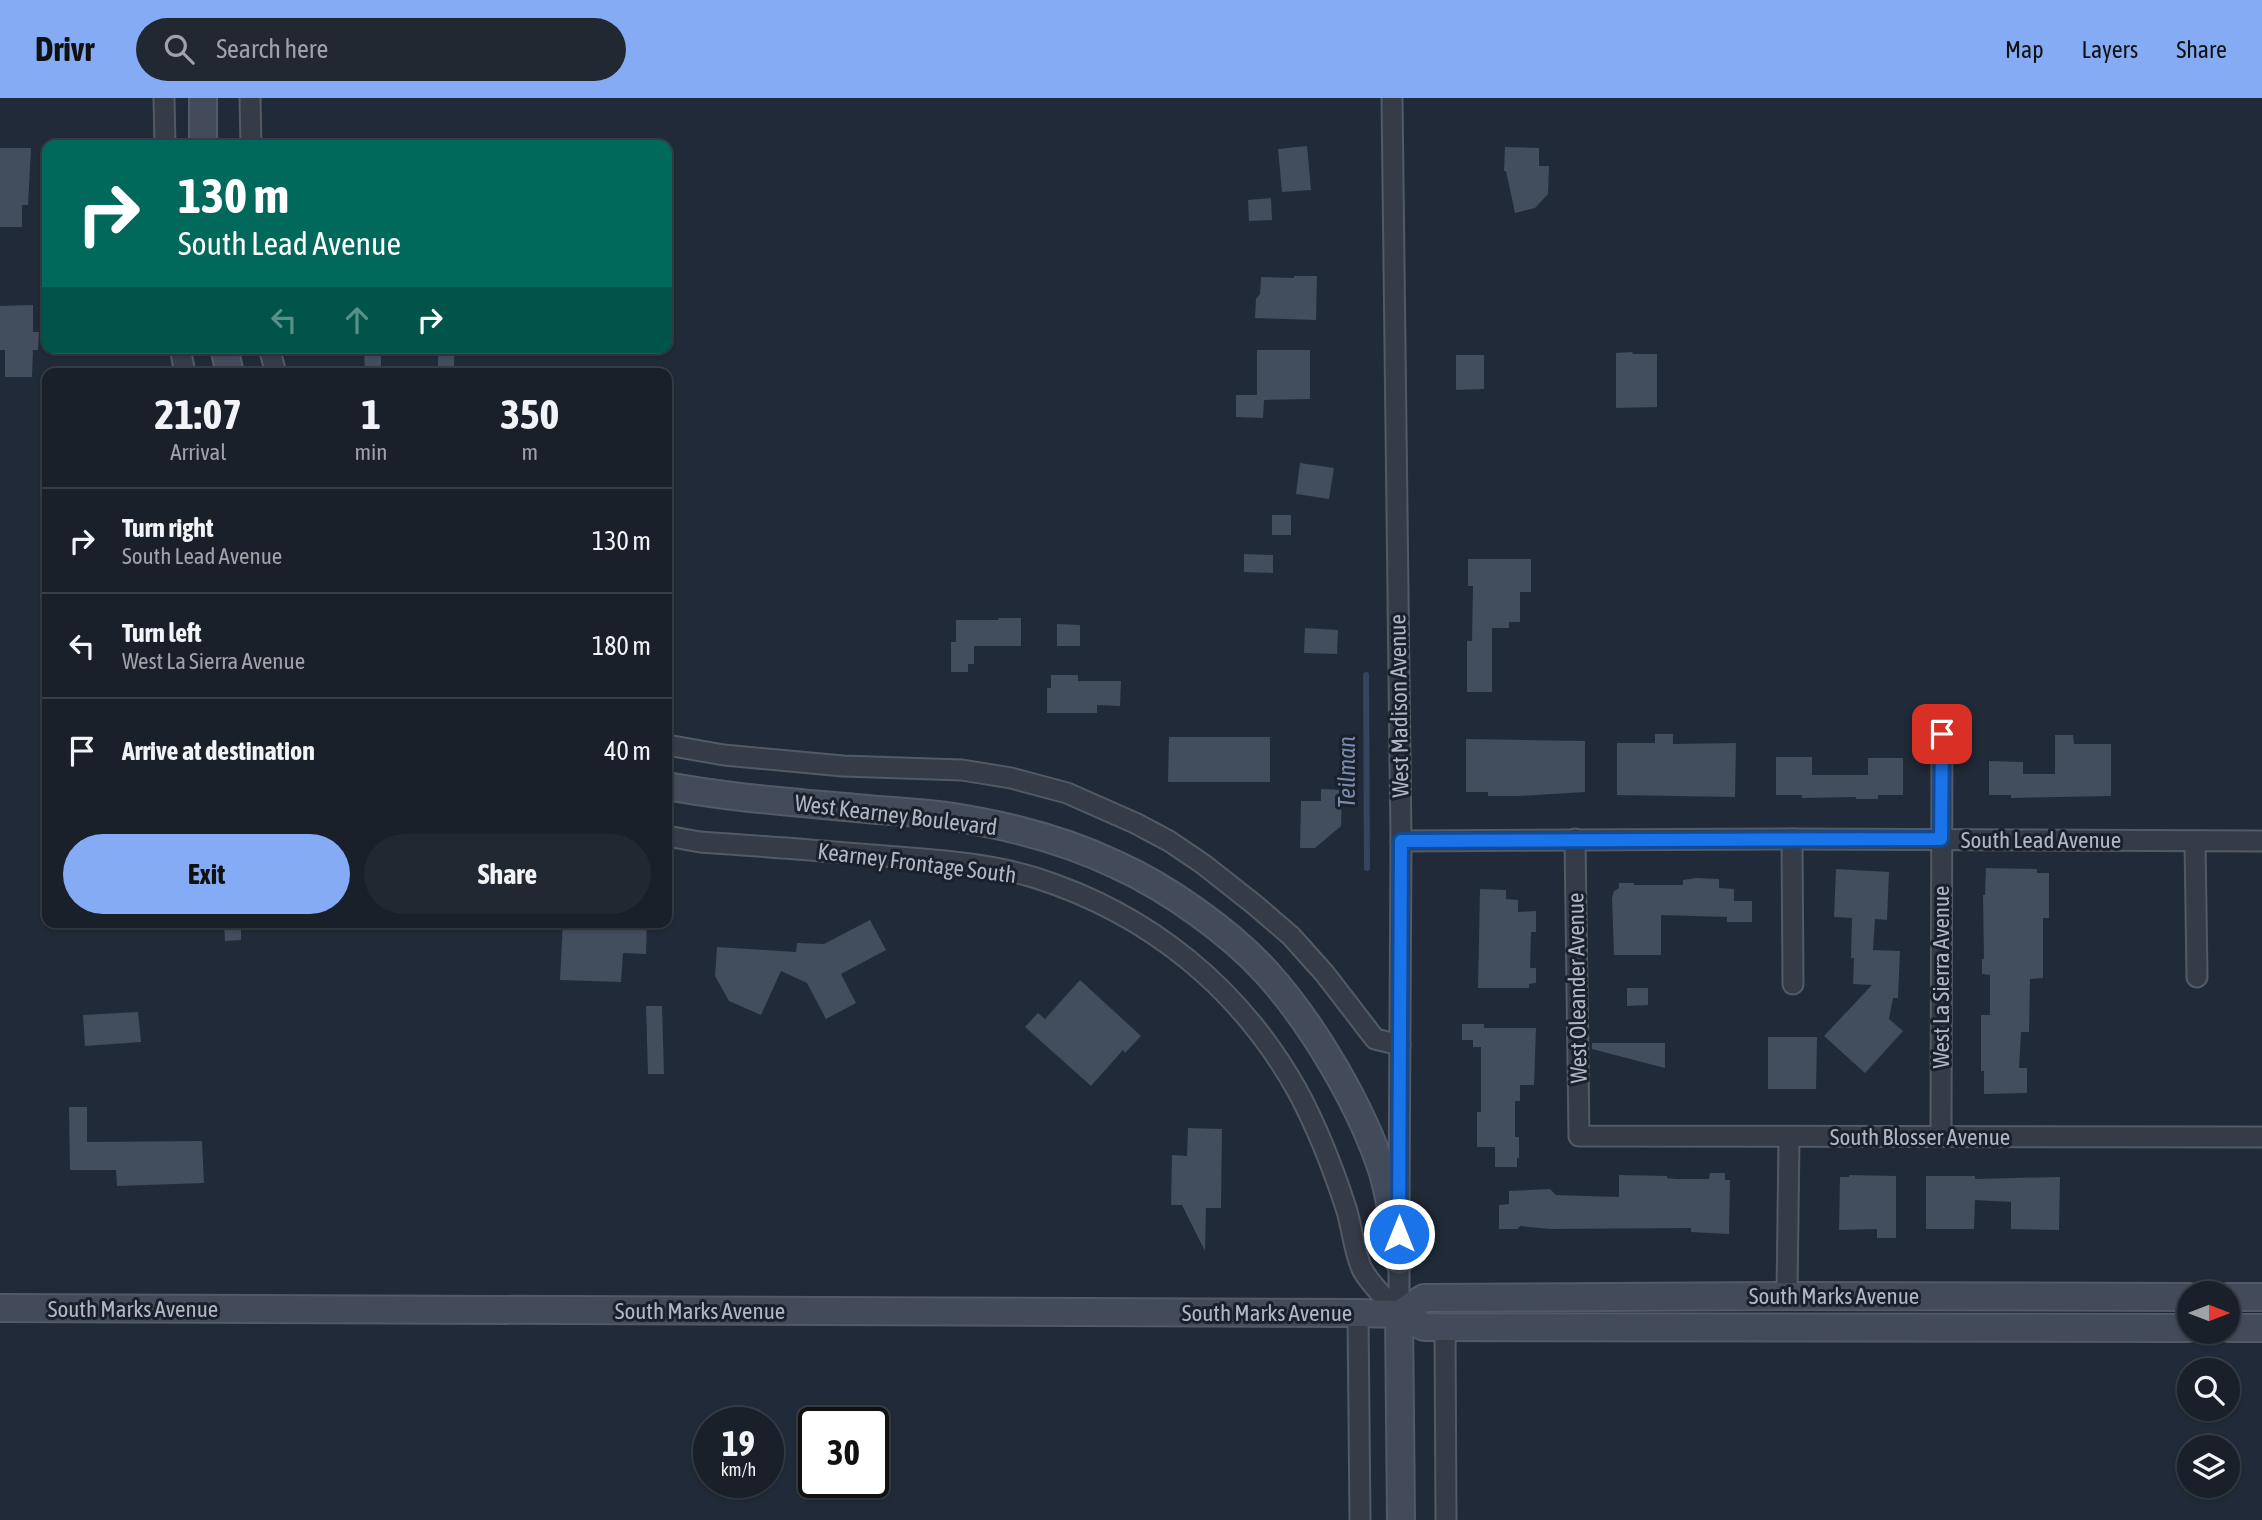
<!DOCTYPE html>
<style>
body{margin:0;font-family:"Asap Condensed",sans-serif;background:#222832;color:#f1f3f6;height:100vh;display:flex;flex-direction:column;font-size:26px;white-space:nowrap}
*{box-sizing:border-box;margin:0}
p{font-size:23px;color:#9fa3a8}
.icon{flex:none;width:38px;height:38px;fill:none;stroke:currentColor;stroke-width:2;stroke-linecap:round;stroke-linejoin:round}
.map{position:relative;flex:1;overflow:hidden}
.side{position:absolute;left:42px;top:270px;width:630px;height:560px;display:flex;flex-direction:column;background:#19202a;border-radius:14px;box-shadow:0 2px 5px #0004,0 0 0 2px #373e47}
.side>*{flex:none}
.guide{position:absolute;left:42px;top:42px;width:630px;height:214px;border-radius:14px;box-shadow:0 2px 5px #0004,0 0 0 2px #373e47;background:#00695c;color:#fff;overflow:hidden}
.needle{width:46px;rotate:90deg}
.tools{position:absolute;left:2177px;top:1183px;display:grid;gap:14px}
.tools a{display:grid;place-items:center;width:63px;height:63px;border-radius:50%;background:#19202a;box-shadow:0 2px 5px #0004,0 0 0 2px #373e47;font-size:35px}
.speed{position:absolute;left:693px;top:1309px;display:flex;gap:14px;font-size:35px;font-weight:700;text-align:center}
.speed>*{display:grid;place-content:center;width:91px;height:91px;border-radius:50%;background:#19202a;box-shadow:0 2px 5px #0004,0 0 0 2px #373e47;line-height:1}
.speed small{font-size:18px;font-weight:400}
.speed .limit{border:4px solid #111;border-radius:10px;background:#fff;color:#111}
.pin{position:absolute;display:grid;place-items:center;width:60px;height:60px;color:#fff;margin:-30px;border-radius:14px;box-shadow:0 4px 10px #0006}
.me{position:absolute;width:77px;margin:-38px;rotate:0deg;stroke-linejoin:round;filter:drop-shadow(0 0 5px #0008)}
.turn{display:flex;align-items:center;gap:24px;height:147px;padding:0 21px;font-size:32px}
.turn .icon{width:91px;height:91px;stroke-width:2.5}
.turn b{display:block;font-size:49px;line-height:60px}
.lanes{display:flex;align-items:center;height:66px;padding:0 21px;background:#0003;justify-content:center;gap:35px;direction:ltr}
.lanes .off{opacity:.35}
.eta{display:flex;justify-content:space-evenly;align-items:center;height:119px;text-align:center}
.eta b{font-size:42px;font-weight:700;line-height:49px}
.primary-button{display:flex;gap:14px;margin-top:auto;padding:14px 21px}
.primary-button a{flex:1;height:80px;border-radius:42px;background:#85abf4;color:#111;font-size:28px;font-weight:700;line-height:80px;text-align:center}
.primary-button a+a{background:#222832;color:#f1f3f6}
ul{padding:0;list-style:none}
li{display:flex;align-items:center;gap:21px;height:105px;padding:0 21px;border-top:2px solid #373e47}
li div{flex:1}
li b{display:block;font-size:26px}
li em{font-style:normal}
header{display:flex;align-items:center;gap:42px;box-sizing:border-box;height:98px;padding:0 35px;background:#85abf4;color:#111}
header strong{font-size:33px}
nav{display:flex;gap:38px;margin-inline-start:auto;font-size:24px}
.search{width:490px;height:63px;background:#222832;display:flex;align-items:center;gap:18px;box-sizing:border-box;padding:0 24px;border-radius:38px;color:#9fa3a8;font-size:26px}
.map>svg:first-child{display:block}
</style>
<header>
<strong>Drivr</strong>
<div class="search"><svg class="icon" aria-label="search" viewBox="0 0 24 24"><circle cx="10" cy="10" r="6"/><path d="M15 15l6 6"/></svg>Search here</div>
<nav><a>Map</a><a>Layers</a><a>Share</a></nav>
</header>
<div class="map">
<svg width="2262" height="1422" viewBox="0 0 2262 1422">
<rect width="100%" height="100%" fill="#212a38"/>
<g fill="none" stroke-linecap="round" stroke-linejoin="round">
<!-- stream -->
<path stroke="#35455f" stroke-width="6" d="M1366,577L1367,770"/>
</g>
<!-- building -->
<g fill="#424d5d">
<path d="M1307,48L1311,92L1282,94L1278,51Z"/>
<path d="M1505,49L1539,50V68H1549L1548,96L1535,110L1515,115L1506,73H1504Z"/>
<path d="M0,50H31L28,107H22V129H0Z"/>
<path d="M1271,100L1272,122L1249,123L1248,102Z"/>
<path d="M1294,178H1317L1316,222L1255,220L1256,201L1260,196L1261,179L1294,180Z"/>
<path d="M33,207V234H39L38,252H33L32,279H5V252H0V208Z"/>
<path d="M364,250H381V275H365Z"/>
<path d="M1257,252H1310V301L1264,302L1263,320L1236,319V297H1257Z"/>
<path d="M1632,254L1633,256H1657V309L1616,310V255Z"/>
<rect x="438" y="257" width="16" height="18"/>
<path d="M1456,257H1484V291L1456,292Z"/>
<path d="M1300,365L1334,370L1329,401L1296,396Z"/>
<rect x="1272" y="417" width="19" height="20"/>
<path d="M1244,456L1273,457V475L1244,474Z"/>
<path d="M1468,461H1531V494H1520V524H1509V530H1492V594H1467V543H1472L1473,488H1468Z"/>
<path d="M999,520H1021V548H974V566H968V574H951V544H956V522H998Z"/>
<path d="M1057,526L1080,527V548H1057Z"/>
<path d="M1305,530L1338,532L1337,556L1304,555Z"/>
<path d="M1051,577H1078V583H1121L1120,608L1097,607V615H1047V590H1051Z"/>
<path d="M1655,636H1673V646L1736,645L1735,699L1617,697V645H1655Z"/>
<path d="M2055,637H2073L2074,646H2111V698L2011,700V697H1989V663L2023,664V676H2055Z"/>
<path d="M1169,639H1270V684H1168Z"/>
<path d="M1466,641L1585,643V694L1519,698H1488V694H1466Z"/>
<path d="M1776,659H1812V677H1868V660H1903V697H1878V701H1856V699L1802,700V697H1776Z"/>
<path d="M1321,691L1342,692L1341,728L1315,750H1300L1301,703H1321Z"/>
<path d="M1986,770L2037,771V775H2049V820H2043V880L2030,881L2029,934H2021L2019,970H2027V995L1984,996V973H1981V917H1990V877L1982,876V861H1984L1983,797H1985Z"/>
<path d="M1836,771L1889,774L1887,822L1875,821L1873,852L1900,853L1898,900H1893L1889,921L1903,933L1865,975L1824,938L1872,887L1853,886L1854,860H1851L1852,820L1834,819Z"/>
<path d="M1696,780L1719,781V790L1734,791V803H1752V824H1727V819L1661,817V857H1614L1612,800L1614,793L1619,790V785H1634V787H1683V782Z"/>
<path d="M1480,791L1506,792V801L1518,802V814L1536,813V834H1531L1530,870H1536V885L1529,886V890H1478Z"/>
<path d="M870,822L886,852L841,876L856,905L826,921L807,885L781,873L761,917L729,903L715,878L717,849L796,854L797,845L824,846Z"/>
<path d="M224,824H241V842L225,843Z"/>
<path d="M563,824H647L646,856L623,855L621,884L560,882Z"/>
<path d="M1080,882L1141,938L1125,955L1123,952L1091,988L1025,929L1038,915L1045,921Z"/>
<path d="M1627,890H1648V907L1627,908Z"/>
<path d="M646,908H662L664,976H648Z"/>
<path d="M138,914L141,944L85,948L83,917Z"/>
<path d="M1462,926H1484V930H1536L1534,987H1520V1003H1515V1039H1519V1060H1517V1069H1495V1049H1477V1014H1481V949H1473V942H1462Z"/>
<path d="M1768,939H1817L1816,991H1768Z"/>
<path d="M1592,945H1665V970L1592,951Z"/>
<path d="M69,1009H87V1044L202,1043L204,1085L117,1088L116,1072H70Z"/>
<path d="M1188,1030L1222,1031L1221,1110H1206L1205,1153L1182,1107H1171L1172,1057L1187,1058Z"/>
<path d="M1710,1075H1725V1082H1730L1729,1136L1691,1134V1130L1550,1131L1520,1128L1517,1131H1499V1107L1509,1106V1093L1550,1091L1556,1097L1619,1099V1077L1667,1078V1080L1676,1081H1709Z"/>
<path d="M1849,1077L1896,1078V1140H1877V1131L1839,1132L1840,1079H1849Z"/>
<path d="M1926,1078H1975V1081L2060,1079L2059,1132L2011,1131V1104L1975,1102L1974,1131H1926Z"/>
</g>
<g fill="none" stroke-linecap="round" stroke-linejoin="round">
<!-- street casing -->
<g stroke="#525a66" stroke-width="23">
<g id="street">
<path d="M164,0L165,47"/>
<path d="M250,0L251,47"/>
<path d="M1392,0L1401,743L1399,1110"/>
<path d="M180,250L185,275"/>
<path d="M269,250L276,275"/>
<path d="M667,647L724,657L843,668L962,672L1011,680L1067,695L1135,725L1169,743L1203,766L1255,807L1291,838L1325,876L1375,941L1400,947"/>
<path d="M667,738L700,744C762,748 823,753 885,758C935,762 988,765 1036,780C1149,816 1239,889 1297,992C1317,1029 1333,1070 1346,1110C1352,1128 1354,1154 1362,1171C1369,1185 1388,1203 1399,1216"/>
<path d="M1575,741L1579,1038L2262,1039"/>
<path d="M1792,741L1793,886"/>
<path d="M1401,743L1792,741L2262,743"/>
<path d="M2195,743L2197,879"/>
<path d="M1941,1038L1942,636"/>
<path d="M1787,1198L1789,1039"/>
<path d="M1358,1215L1360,1422"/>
<path d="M1399,1216V1151"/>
<path d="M1445,1229L1446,1422"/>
</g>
</g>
<!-- secondary casing -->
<g stroke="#525a66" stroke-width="30">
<g id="secondary">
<path d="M203,0V47"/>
<path d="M224,250L230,275"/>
<path d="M667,688C736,701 806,705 877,712C908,714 940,716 971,722C1021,731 1071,745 1117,767C1168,790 1230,834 1267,875C1313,926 1362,1009 1383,1075C1391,1103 1395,1133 1399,1163"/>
<path d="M2228,1199H2262"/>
<path d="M0,1210L1358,1215L1399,1216L1424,1229L2189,1230"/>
<path d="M1399,1216L1424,1200L1787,1198L2189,1199"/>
<path d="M1399,1216L1401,1422"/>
<path d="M2228,1230H2262"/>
</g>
</g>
<!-- street -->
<use href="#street" stroke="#353c48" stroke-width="19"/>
<!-- secondary -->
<use href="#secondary" stroke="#434b5b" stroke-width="26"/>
</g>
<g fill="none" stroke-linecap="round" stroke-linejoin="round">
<!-- route casing -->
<g stroke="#114b97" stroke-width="18">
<path id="route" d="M1399,1136L1401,743L1941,741L1942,636"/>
</g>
<!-- route -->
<use href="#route" stroke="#1a73e8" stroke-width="12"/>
</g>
<g text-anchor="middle" stroke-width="6" stroke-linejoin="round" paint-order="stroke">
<!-- street labels -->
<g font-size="23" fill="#afb7c5" stroke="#1a212d">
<text transform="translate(1399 608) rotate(-91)" y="8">West Madison Avenue</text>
<text transform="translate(896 717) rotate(7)" y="8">West Kearney Boulevard</text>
<text x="2041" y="750">South Lead Avenue</text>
<text transform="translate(917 765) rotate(7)" y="8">Kearney Frontage South</text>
<text transform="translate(1941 879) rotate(-90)" y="8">West La Sierra Avenue</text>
<text transform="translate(1577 890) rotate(-91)" y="8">West Oleander Avenue</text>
<text x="1920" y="1047">South Blosser Avenue</text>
<text x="1834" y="1206">South Marks Avenue</text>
<text x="133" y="1219">South Marks Avenue</text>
<text x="700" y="1221">South Marks Avenue</text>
<text x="1267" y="1223">South Marks Avenue</text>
</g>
<!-- water labels -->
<g font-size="24" font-style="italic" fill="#788cac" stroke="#1a212d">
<text transform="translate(1347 674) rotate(-90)" y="8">Teilman</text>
</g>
</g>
</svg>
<div class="tools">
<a><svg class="needle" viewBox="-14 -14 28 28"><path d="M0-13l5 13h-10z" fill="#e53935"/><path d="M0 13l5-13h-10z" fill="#9fa3a8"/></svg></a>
<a><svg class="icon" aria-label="search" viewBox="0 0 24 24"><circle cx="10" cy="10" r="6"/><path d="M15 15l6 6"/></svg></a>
<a><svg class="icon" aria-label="layers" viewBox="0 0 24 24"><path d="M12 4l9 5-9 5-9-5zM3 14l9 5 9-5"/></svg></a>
</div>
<div class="speed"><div>19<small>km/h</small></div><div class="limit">30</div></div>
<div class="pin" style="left:1942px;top:636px;background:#d93025"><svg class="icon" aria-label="arrive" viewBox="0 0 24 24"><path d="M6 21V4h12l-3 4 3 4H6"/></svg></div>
<svg class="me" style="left:1399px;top:1136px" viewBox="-20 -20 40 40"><circle r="17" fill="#1a73e8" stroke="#fff" stroke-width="3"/><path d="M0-11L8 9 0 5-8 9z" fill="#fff"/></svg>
<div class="guide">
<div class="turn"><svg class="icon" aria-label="right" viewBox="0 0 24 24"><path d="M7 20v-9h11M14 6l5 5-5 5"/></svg><div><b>130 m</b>South Lead Avenue</div></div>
<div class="lanes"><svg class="icon off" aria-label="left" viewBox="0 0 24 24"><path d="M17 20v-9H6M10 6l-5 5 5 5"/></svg><svg class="icon off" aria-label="ahead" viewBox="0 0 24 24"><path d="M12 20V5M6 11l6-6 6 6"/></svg><svg class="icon" aria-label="right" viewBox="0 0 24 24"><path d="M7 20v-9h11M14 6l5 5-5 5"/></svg></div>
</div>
<section class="side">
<div class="eta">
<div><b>21:07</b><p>Arrival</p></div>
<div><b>1</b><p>min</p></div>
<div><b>350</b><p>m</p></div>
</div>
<ul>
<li><svg class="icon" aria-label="right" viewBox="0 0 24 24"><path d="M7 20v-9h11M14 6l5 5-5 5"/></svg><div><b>Turn right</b><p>South Lead Avenue</p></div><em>130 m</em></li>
<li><svg class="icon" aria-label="left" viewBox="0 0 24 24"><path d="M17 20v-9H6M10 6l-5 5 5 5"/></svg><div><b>Turn left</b><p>West La Sierra Avenue</p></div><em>180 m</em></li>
<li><svg class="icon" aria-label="arrive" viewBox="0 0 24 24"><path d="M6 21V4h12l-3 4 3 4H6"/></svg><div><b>Arrive at destination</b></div><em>40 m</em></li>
</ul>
<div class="primary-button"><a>Exit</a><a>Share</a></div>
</section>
</div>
